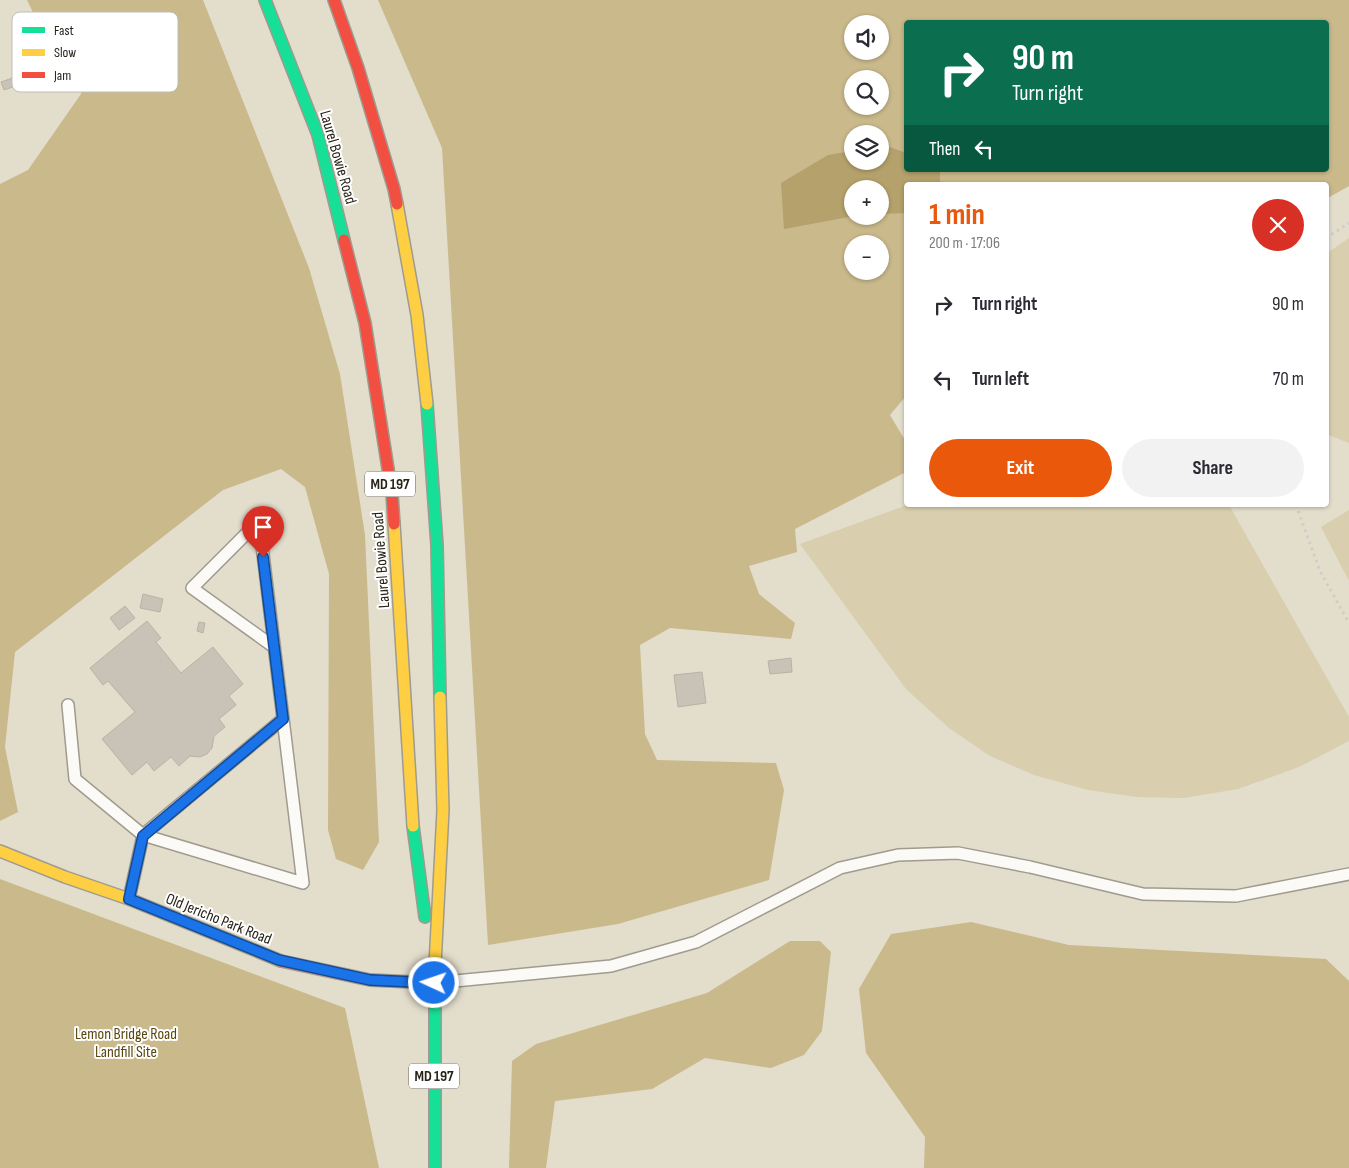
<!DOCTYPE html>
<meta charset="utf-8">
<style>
body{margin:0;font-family:"Sofia Sans Condensed",sans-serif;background:#f2f2f3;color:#2b2b33;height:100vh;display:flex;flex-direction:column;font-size:19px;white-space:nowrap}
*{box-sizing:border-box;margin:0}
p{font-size:16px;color:#7c7c81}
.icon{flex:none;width:28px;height:28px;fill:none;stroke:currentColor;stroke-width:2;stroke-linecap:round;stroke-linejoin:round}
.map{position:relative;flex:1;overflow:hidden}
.sheet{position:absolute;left:904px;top:182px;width:425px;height:325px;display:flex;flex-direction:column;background:#fff;border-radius:5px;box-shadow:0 1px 4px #0004}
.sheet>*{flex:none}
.banner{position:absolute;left:904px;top:20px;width:425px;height:152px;border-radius:5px;box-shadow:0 1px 4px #0004;background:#0b6e4f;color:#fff;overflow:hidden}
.buttons{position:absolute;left:844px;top:15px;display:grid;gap:10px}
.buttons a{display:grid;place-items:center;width:45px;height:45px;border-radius:50%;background:#fff;box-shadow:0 1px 4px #0004;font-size:25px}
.pin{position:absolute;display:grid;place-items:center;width:42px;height:42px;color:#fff;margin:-51px -21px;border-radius:50% 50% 50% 0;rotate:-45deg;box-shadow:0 0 5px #0007}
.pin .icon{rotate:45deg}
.me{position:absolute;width:55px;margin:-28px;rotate:273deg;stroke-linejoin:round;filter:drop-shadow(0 0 4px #0008)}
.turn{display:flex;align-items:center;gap:18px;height:105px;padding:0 25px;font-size:22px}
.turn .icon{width:65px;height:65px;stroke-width:2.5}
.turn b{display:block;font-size:35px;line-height:42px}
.then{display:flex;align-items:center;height:48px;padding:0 25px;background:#0003;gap:10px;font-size:19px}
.round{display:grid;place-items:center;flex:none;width:52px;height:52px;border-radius:26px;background:#f2f2f3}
.headline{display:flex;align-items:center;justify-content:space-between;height:85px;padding:0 25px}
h1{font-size:30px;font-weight:700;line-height:38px;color:#ea580c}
.cta{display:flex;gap:10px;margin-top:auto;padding:10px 25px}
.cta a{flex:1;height:58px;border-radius:30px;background:#ea580c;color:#fff;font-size:20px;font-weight:700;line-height:58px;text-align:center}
.cta a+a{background:#f2f2f3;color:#2b2b33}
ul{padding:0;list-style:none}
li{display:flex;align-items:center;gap:15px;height:75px;padding:0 25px}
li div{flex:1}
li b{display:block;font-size:19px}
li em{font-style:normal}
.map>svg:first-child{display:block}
</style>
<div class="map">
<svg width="1349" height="1168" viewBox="0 0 1349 1168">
<rect width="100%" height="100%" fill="#e3ddcc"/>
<!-- green -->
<g fill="#d9cead">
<path d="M1349,238V443L1326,434V254Z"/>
<path d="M907,505H1229L1349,717V741L1299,767L1238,789L1184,798L1137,797L1088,790L1034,775L990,756L949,728L906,689L800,544Z"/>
<path d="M1349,510V581L1321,527Z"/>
</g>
<!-- forest -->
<g fill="#c9b98b" fill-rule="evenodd">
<path d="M27,0H203L309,268L340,374L365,535L379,842L363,870L336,859L328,830L329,574L305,487L281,469L223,490L15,652L5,747L18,812L0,821V184L28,170L81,94L84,62L40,27Z"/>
<path d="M378,0H1349V186L1326,199V185H906V396L890,415L906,442V472L795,529L797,552L749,566L759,594L795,623L791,639L670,628L640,645L645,734L657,760L776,763L784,790L769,880L618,924L488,945L442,148ZM906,22H1326V170H906ZM852,24H880V51H852ZM852,79H880V106H852ZM852,134H880V161H852ZM852,189H880V216H852ZM852,244H880V271H852Z"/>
<path d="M0,879L345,1008L379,1168H0Z"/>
<path d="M971,922L1069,945L1326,959L1349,981V1168H924L925,1137L866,1053L859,989L891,934Z"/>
<path d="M790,941H820L831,952L822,1031L804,1055L771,1068L705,1058L652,1089L555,1101L546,1168H509L512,1061L536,1044L707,993Z"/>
</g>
<!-- water -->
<path fill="#b4a16b" d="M887,146L906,153V170H940V185H906V213L880,214V189H852V216H854L784,229L781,183L828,155L852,151V161H880V147Z"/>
<!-- building -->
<g fill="#c8c3b6" stroke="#b8b3a6">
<path d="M41,68L44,76L4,90L1,82Z"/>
<path d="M143,594L163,599L160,612L140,608Z"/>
<path d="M125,606L135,618L119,630L110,618Z"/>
<path d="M147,621L161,638L156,642L181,673L213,647L243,684L229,696L236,705L219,719L225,727L214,736L212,748L207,754L200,757L190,756L179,766L171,757L154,771L147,762L132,775L102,739L135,712L108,681L103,685L90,668Z"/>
<path d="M199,622L205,623L203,633L197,631Z"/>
<path d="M791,658L792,672L770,674L768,661Z"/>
<path d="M702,672L706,703L678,707L674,675Z"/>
</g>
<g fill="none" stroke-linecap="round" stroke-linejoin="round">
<!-- lane casing -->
<g stroke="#9f9b8e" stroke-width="14">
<g id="lane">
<path d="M68,705L75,779L143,835L283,719"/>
<path d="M129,899L143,835L303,883L259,521L192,588L274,647"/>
<path d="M434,983L611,966L696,942L840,868L898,855L958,853L1030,867L1143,894L1236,896L1349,874"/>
</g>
</g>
<!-- fast casing -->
<g stroke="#9f9b8e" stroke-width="14">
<g id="fast">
<path d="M265,0L318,135L344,240"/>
<path d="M427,404L437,545L440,697"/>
<path d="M413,826L425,917"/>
<path d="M435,965V1168"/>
</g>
</g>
<!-- slow casing -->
<g stroke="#9f9b8e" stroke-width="14">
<g id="slow">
<path d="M397,204L417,315L427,404"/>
<path d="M394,524L413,826"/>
<path d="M0,851L65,877L129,899L281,961"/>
<path d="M435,965L443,810L440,697"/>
</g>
</g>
<!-- jam casing -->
<g stroke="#9f9b8e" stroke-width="14">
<g id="jam">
<path d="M334,0L358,68L394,189L397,204"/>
<path d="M344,240L365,323L392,494L394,524"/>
<path d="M281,961L370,980L434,983"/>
</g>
</g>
<!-- path -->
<g stroke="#cfcdc9" stroke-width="3" stroke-dasharray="2.5 4" stroke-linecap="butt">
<path d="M1326,238L1349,223"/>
<path d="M1296,505L1320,571L1349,623"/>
</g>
<!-- lane -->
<use href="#lane" stroke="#fbfaf7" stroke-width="11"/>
<!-- fast -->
<use href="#fast" stroke="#16e098" stroke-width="11"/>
<!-- slow -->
<use href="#slow" stroke="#ffcf43" stroke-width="11"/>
<!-- jam -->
<use href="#jam" stroke="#f24e42" stroke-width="11"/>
</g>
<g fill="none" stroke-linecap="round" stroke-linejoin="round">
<!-- route casing -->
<g stroke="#114b97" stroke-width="12">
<path id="route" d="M263,557L283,719L143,836L129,899L279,960L370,980L434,983"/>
</g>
<!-- route -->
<use href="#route" stroke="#1a73e8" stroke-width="9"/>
</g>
<g text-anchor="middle" stroke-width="4" stroke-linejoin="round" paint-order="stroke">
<!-- shield labels -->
<g fill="#fff" stroke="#68655d" stroke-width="1">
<rect x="365" y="471.5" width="50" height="25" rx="4"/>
<rect x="409" y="1063.5" width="50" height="25" rx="4"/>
</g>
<g font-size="15" font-weight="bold" fill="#272318">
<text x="390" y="489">MD 197</text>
<text x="434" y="1081">MD 197</text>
</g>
<!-- street labels -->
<g font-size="16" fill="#272318" stroke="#fff">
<text transform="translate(339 157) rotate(74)" y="6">Laurel Bowie Road</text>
<text transform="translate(380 560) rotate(-94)" y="6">Laurel Bowie Road</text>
<text transform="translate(219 918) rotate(22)" y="6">Old Jericho Park Road</text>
</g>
<!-- park labels -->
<g font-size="16" fill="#59470f" stroke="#fff">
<text x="126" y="1039">Lemon Bridge Road<tspan x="126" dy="18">Landfill Site</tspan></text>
</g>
</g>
<!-- legend -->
<rect x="12" y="12" width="166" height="80" rx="8" fill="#fff" stroke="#bebdba" stroke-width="1"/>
<rect x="22" y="27" width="23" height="6" fill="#16e098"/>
<rect x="22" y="49" width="23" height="7" fill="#ffcf43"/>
<rect x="22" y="72" width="23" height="6" fill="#f24e42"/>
<g font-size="14" fill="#272318">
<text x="54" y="35">Fast</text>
<text x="54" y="57">Slow</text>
<text x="54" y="80">Jam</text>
</g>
</svg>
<div class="buttons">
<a><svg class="icon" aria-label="sound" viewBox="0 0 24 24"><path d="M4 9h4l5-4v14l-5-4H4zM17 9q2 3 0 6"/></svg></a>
<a><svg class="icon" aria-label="search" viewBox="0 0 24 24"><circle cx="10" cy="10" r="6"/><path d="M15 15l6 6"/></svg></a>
<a><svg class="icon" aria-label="layers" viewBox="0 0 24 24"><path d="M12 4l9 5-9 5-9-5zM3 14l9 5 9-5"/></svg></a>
<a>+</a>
<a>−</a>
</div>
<div class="pin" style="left:263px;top:557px;background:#d93025"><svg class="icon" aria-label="arrive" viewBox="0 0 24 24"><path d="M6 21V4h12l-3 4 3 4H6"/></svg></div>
<svg class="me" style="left:434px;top:983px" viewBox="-20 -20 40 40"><circle r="17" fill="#1a73e8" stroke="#fff" stroke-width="3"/><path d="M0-11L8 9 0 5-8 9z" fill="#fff"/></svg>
<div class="banner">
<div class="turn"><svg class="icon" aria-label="right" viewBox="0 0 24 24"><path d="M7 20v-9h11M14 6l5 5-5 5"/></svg><div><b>90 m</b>Turn right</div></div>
<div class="then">Then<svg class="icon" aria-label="left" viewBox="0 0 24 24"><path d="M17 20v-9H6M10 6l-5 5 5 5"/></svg></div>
</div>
<section class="sheet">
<div class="headline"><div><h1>1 min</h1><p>200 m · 17:06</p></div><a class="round" style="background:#d93025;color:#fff"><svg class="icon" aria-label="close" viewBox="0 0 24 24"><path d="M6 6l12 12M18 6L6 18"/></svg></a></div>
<ul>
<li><svg class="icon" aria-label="right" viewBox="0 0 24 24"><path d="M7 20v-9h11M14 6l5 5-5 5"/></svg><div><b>Turn right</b></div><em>90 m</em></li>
<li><svg class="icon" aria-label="left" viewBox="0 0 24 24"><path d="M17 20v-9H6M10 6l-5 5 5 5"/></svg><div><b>Turn left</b></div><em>70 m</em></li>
</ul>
<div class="cta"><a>Exit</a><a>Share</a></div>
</section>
</div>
